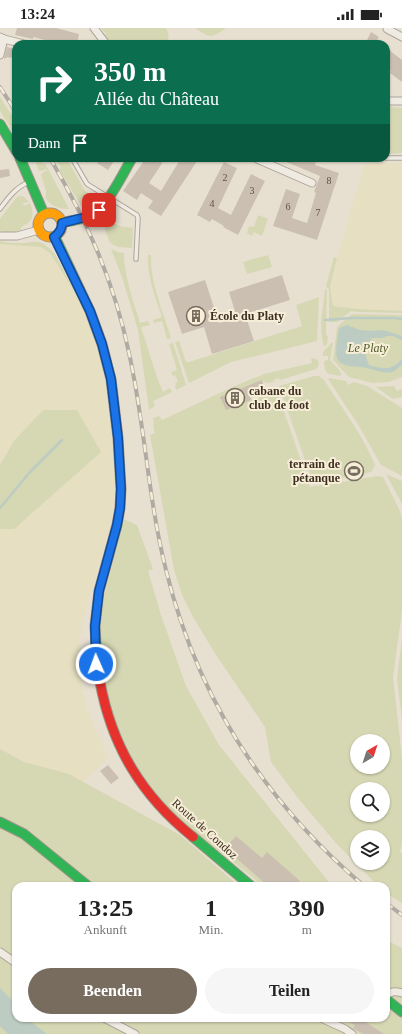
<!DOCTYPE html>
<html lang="de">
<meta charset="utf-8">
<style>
body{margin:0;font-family:Georgia,serif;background:#f6f6f6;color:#222;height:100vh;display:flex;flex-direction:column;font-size:15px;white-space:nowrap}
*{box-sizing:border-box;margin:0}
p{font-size:13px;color:#767676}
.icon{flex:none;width:22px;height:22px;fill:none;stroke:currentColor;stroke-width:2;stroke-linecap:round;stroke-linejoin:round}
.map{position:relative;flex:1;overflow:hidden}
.side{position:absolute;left:12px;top:854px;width:378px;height:140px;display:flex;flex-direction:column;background:#fff;border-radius:12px;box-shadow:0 1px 3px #0004}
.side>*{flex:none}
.banner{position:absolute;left:12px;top:12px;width:378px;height:122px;border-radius:12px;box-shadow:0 1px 3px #0004;background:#0b6e4f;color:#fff;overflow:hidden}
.needle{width:26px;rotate:39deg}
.tools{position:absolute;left:350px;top:706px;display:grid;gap:8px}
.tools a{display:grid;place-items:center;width:40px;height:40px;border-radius:50%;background:#fff;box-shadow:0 1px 3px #0004;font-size:20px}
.pin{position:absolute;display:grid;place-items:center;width:34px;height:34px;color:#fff;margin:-17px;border-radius:8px;box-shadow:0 2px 6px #0006}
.me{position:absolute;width:44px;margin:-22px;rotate:358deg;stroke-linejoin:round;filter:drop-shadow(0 0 3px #0008)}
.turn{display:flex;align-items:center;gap:14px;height:84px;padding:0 16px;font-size:18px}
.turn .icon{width:52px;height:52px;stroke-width:2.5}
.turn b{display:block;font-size:28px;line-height:34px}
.then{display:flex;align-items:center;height:38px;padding:0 16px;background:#0003;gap:8px;font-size:15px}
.eta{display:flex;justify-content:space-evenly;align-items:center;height:68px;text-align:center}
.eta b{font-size:24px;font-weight:600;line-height:28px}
.button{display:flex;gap:8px;margin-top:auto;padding:8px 16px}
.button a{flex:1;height:46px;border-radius:24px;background:#786c5e;color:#fff;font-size:16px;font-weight:600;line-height:46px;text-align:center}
.button a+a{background:#f6f6f6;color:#222}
.status{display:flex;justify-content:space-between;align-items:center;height:28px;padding:0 20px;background:#fff;direction:ltr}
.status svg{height:11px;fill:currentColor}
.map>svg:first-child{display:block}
</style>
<div class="status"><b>13:24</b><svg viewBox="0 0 49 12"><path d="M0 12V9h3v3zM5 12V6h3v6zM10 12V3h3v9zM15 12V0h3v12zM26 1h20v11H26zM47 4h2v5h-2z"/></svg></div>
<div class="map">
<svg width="402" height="1006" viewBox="0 0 402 1006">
<rect width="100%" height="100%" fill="#e7e0d1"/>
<!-- farmland -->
<g fill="#e6dfc2">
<path d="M369,135H402V283L357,281L333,278L330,259L337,230L363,140Z"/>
<path d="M0,216L41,219L50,225L78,269L94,303L103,341L111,400L115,448L114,478L108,507L90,566L81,602L78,630L81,653L86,678L97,705L109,729L83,754L69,746L24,734L0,721V501H14V413L0,437Z"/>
</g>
<!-- green -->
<g fill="#d6d7b3" fill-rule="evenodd">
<path d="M101,0H166C169,6 170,10 166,16H144L140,14L139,16H111L104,7L106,6Z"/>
<path d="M195,0H226C211,11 210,10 195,0Z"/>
<path d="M0,69L16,94V109L0,83Z"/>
<path d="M386,78L402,80V125L386,126Z"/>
<path d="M34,130H39L43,136L45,135L69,181C59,181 50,178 45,169L46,168V163L41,147L42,145L47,142L46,141L41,143H39Z"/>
<path d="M55,130H60L59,133L60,134L63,130L67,131L85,163L96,171L90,178L83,181L59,141L61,140Z"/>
<path d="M19,168H23L29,174L23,175L24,178L30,175C35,189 33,193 21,199V202L8,205L0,203V191L16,170Z"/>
<path d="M108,184C115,199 117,198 133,200L132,220L118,219L112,216L110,214L105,203V199L99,191L105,185Z"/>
<path d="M258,187L268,191L262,208L254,204L252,208L247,205L249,198L254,199Z"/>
<path d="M0,213C5,214 11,215 17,215C37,215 39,208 55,226L78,269L50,225L41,219L0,216Z"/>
<path d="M111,221L118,224L124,225C124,249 133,272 140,295L148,293L150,297L141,299L157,349L163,364L170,360L172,364L153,373L155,378L149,382L138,302L122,249Z"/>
<path d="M148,227H151C150,254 163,284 171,310L167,311L162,293L154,295L153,292L162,289C155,268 147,249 148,227Z"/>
<path d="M268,227L272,239L247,246L243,234Z"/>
<path d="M334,229L337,230L330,259L333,278L357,281L402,283V285L357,284L351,283L337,294H329V262L326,258Z"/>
<path d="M325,261L327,262L326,306L328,309L327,316L324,319L322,310L321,295Z"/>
<path d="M319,269L317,313L231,334L189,355L175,314L179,313L186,334H189L302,298L296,277Z"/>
<path d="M352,286L402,287V349L389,354L372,355L349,349L333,332L337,299Z"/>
<path d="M173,315L186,357L176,362L175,358L176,357L175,355L178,354L175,347L173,348L171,344L177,342L169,316Z"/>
<path d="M331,315H333L330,332L340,343L341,347L340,348C327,345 325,348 324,333L328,332V328H323V324Z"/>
<path d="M314,330L318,332L319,337L316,341L280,352L279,350L273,352L274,354L266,355L263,353L247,360L252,372L277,363L310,459L343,454L377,448L383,449L399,481L402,490V583L393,649L402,730V816L400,824L402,825V875L386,865V858H378L335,814L298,770L271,734L265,699L216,627L193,589L182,567L174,542L150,407L155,405L154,402L153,390L159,388L162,392L235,358L264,346L312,335L311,331ZM357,713H383V739H357ZM357,761H383V787H357ZM357,809H383V835H357Z"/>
<path d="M314,348H319L324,352C342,380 362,406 375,437C374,439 373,441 372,443C369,446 353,448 348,450L347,449L313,455L279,358Z"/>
<path d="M330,350L346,353L348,357L354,354L367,358L402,380V448L381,437L359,398L328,351Z"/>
<path d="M394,358L397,363L402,361V369L393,371L376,359Z"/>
<path d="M43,382H77L101,424L14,501H0V437L14,413Z"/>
<path d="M386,446L402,453V476Z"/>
<path d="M123,491L137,497L153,541L148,543L161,587L186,658L219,717L332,858H263L222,825L204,813L182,794L156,769L135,736L115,694L107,667L101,634L100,599L104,569Z"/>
<path d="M402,610V692L397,651Z"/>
<path d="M0,721L24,734L69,746L180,807L239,858H16V990H386V912L402,920V1006H0Z"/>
</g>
<!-- water -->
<g fill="#bcccc2">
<path d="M347,297L360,302L372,303L378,302L387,303L402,308V312L393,308H387L382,310H372C365,319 364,327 369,337C383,341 391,343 402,331V336C399,339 396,343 392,344C383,346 376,342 367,340C359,338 343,340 338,332C334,326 338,307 339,300Z"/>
<path d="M0,960L12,972L16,977V990H26L47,1006H8L0,998Z"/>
</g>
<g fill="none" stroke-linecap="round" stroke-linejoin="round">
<!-- stream -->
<g stroke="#bcccc2" stroke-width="2.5">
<path d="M325,292L353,290H395L402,291"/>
<path d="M0,480L30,444L62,412"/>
</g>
</g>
<!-- building -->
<g fill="#cbbfb2">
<path d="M17,0H56L79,6L77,16H61L33,9V11L15,7Z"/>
<path d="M371,4L379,9L375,16H365Z"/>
<path d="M7,19L16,21V28L9,30L8,29L4,31Z"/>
<path d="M389,22L402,32V54L390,45L391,43L386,39V26Z"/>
<path d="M100,130H116L108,142L97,135Z"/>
<path d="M146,130H164L161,137L149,155L161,163L181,130H199L161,188L148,180L153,173L141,165L137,172L123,163Z"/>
<path d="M277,130H317L315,137L339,145L317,212L273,198L286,161L300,166L292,190L307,195L316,165L314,164L320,148Z"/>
<path d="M224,134L237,140L218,180L231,187L251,146L265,153L238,207L223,199L224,198L212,191L210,194L197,187Z"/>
<path d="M9,141L10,148L0,150V142Z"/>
<path d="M282,247L290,272L245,286L254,313L212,326L204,299L182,306L168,264L205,252L219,295L237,290L229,264Z"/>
<path d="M262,352L264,358L248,365L251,372L226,382L220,369Z"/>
<path d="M108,737L119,750L111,756L100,743Z"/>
<path d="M236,808L262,830L267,824L300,853L296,858H268L225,820Z"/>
<path d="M340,990H359L384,1006H363L353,1000L355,997Z"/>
</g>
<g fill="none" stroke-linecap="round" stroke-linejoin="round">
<!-- lane casing -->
<g stroke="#ada599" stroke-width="5.5">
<g id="lane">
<path d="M72,130L87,156L137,187L138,190L136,231"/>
<path d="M386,130H402"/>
<path d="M359,131L362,130"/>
<path d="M0,181C8,170 16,159 29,154"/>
</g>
</g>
<!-- street casing -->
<g stroke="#ada599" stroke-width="9">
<g id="street">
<path d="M94,0L106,16"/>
<path d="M387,0V1L402,9"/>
<path d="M0,9L4,11L24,16"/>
<path d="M0,27L4,11"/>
<path d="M386,73H402"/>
<path d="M255,130L312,155"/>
<path d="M0,208H17L39,202"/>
<path d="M0,924L16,935"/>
<path d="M386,968C391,963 395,963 402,965"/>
<path d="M104,990L135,1006"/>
<path d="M321,990L345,1001L352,1006"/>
</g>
</g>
<!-- fast casing -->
<g stroke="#9c958a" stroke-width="11">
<g id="fast">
<path d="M0,96L16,123"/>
<path d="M20,130L44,186"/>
<path d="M62,195C71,192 81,192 90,188C106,181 123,146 132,130"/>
<path d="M55,209L90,283L102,316L111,351L118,410L121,461L120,480L117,497L99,563L95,598L97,636L100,654"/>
<path d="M0,794L24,806L88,858"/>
<path d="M193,809L251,858"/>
<path d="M386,971L402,984"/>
</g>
</g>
<!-- slow casing -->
<g stroke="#9c958a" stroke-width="11">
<circle id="slow" cx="50" cy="197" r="12"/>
</g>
<!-- jam casing -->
<g stroke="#9c958a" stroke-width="11">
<path id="jam" d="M100,654C112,719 142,768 193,809"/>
</g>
<!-- lane -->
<use href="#lane" stroke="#efebe3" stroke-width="3.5"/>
<!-- street -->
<use href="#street" stroke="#efebe3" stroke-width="7"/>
<!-- fast -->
<use href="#fast" stroke="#30b455" stroke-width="9"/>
<!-- slow -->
<use href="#slow" stroke="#ff9f0a" stroke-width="9"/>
<!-- jam -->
<use href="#jam" stroke="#e5322d" stroke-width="9"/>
<!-- rail casing -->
<g stroke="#afaaa2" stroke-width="4">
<g id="rail">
<path d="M0,59L16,84"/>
<path d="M50,130C87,193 114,253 129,325C145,397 148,471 166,542C197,669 265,774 364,858"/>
<path d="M386,875L402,887"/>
</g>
</g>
<!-- rail -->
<use href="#rail" stroke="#f7eed8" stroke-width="2.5" stroke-dasharray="8" stroke-linecap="butt"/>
</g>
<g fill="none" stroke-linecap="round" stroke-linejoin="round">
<!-- route casing -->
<g stroke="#114b97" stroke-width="10">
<path id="route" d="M96,636L95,598L99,563L117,497L120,480L121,461L118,410L111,351L102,316L90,283L54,209C60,205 62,201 62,195L90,188L99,182"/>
</g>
<!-- route -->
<use href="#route" stroke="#1a73e8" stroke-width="7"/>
</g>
<!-- icons -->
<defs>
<g id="building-ring" transform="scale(1)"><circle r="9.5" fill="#f7eed8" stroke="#786c5e" stroke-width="1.5"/><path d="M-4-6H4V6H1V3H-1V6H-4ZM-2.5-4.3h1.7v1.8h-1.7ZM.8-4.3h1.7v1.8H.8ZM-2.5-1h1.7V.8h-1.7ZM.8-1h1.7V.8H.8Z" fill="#786c5e"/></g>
<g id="stadium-ring" transform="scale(1)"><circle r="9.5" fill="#f7eed8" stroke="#786c5e" stroke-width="1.5"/><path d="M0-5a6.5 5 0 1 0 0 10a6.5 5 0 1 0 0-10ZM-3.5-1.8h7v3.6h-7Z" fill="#786c5e"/></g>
</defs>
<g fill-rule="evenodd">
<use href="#building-ring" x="196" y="288"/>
<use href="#building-ring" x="235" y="370"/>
<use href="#stadium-ring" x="354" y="443"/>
</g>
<g text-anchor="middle" stroke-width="4" stroke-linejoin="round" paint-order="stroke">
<!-- number labels -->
<g font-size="10" fill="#605244">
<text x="225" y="153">2</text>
<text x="329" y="156">8</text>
<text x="252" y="166">3</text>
<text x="212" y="179">4</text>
<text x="288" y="182">6</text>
<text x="318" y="188">7</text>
</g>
<!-- poi labels -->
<g font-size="12" font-weight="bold" fill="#3d2e20" stroke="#f7eed8" text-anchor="start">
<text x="210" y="292">École du Platy</text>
<text x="249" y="367">cabane du<tspan x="249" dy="14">club de foot</tspan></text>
<text x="340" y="440" text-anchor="end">terrain de<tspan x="340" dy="14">pétanque</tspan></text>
</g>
<!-- park labels -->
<g font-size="12" font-style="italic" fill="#4d5a26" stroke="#f7eed8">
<text x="368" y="324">Le Platy</text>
</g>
<!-- street labels -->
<g font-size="12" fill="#3d2e20" stroke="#f7eed8">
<text transform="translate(205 801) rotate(42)" y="4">Route de Condoz</text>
</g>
</g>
</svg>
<div class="tools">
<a><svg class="needle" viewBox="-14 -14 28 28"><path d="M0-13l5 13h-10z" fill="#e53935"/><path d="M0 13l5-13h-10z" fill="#767676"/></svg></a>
<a><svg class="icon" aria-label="search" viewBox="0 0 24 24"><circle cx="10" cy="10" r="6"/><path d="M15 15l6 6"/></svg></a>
<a><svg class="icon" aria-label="layers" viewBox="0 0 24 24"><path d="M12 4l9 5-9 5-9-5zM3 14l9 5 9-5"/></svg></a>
</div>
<div class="pin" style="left:99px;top:182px;background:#d93025"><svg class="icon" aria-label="arrive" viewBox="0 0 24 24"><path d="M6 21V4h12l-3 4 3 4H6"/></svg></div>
<svg class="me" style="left:96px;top:636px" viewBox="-20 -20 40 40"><circle r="17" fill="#1a73e8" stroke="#fff" stroke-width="3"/><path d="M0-11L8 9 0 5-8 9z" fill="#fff"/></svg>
<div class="banner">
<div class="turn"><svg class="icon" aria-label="right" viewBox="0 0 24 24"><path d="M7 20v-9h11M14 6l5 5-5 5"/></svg><div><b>350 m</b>Allée du Château</div></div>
<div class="then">Dann<svg class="icon" aria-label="arrive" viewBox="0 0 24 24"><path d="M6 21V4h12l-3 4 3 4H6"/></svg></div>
</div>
<section class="side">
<div class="eta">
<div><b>13:25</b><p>Ankunft</p></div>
<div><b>1</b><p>Min.</p></div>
<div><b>390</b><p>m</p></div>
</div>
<div class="button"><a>Beenden</a><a>Teilen</a></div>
</section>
</div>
